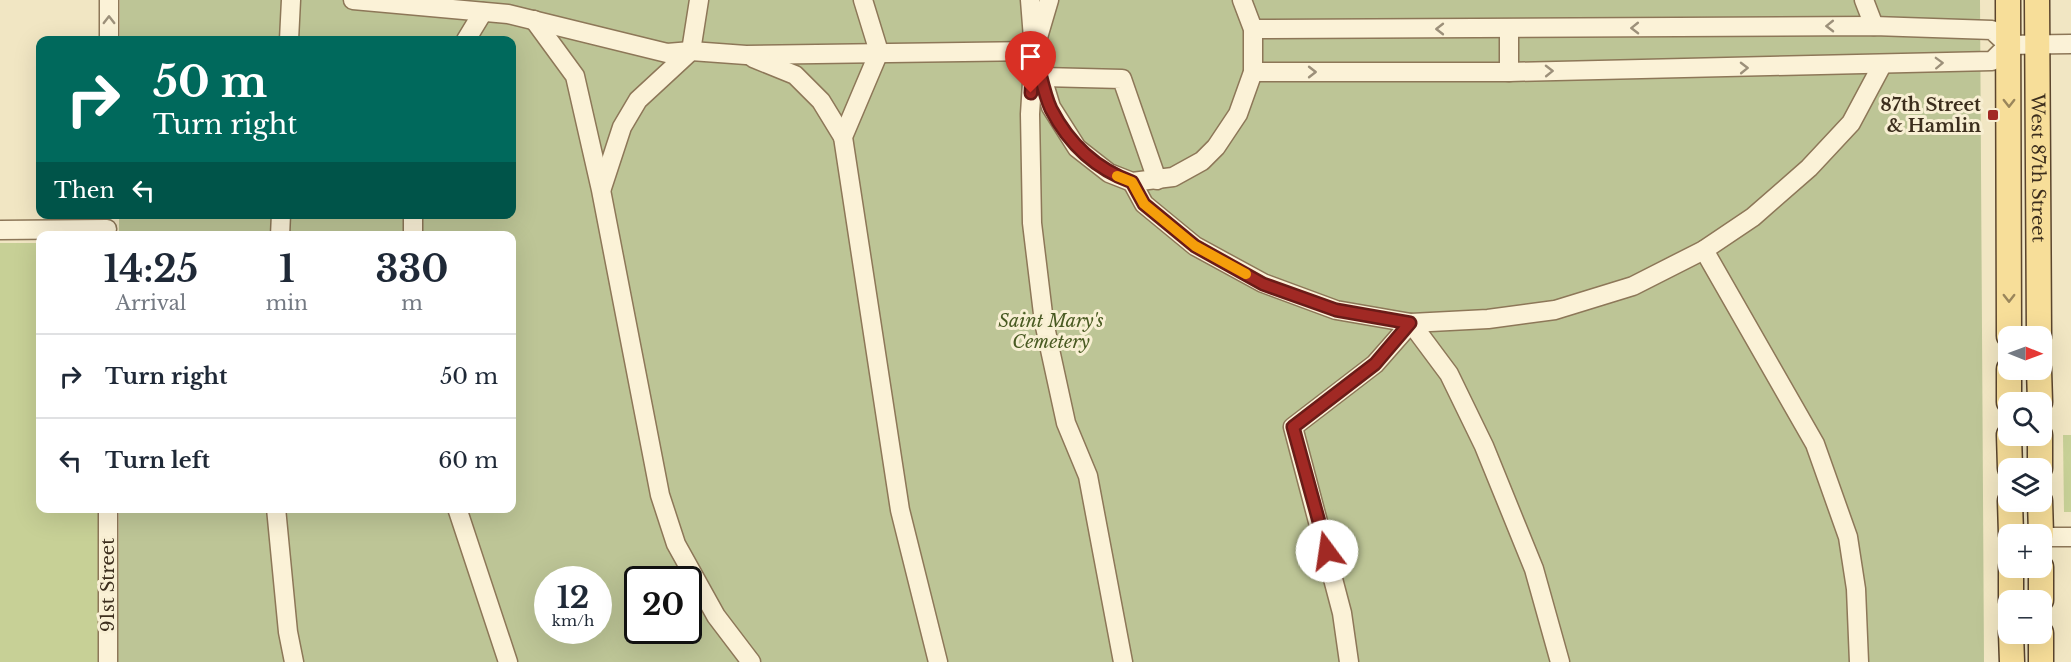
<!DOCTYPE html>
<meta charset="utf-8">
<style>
body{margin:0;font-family:"Libre Baskerville",serif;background:#f2f2f3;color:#1f2937;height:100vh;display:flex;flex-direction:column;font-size:22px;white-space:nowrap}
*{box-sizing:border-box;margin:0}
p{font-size:20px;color:#747a83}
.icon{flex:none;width:33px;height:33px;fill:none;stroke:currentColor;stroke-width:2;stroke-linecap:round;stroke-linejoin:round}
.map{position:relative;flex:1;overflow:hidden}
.side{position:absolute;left:36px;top:231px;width:480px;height:282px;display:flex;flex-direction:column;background:#fff;border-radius:12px;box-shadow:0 6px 24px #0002}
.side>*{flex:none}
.hud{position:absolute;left:36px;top:36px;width:480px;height:183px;border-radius:12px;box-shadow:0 6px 24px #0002;background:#00695c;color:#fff;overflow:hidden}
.needle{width:39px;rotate:91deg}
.controls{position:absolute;left:1998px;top:326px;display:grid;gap:12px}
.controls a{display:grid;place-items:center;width:54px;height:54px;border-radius:12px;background:#fff;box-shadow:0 6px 24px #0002;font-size:30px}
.speed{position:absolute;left:534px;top:566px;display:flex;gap:12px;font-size:30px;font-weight:700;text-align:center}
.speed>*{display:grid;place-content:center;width:78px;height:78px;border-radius:50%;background:#fff;box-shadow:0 6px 24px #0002;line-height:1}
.speed small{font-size:15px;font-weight:400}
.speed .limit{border:3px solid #111;border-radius:9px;background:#fff;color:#111}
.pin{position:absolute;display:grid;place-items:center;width:51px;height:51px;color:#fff;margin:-62px -26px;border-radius:50% 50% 50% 0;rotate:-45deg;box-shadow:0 0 6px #0007}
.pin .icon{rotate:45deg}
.me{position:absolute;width:66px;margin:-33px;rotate:346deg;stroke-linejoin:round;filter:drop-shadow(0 0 4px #0008)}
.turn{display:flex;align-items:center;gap:21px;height:126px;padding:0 18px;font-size:27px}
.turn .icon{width:78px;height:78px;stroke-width:2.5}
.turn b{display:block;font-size:42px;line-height:51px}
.then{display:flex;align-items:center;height:57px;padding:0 18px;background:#0003;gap:12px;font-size:22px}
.eta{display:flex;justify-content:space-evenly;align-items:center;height:102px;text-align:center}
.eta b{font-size:36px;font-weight:700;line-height:42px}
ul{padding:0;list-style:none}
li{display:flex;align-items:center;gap:18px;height:84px;padding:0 18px;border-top:2px solid #e0e1e3}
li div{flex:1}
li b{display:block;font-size:22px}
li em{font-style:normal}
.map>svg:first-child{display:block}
</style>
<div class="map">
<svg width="2071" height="662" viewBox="0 0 2071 662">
<rect width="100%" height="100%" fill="#f1e6c3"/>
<!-- green -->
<g fill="#c7d096">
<path d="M0,243H40V508L99,509V662H0Z"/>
<path d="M2063,435H2071V512H2064Z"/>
</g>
<!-- cemetery -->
<path fill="#bdc596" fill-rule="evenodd" d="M120,0H1980L1984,662H118L119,509L512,508V236L119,235V215L512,214V40H120ZM548,579H598V630H548ZM638,579H688V630H638Z"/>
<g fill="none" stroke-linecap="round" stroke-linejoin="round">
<!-- minor casing -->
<g stroke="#8d7758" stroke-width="21">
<g id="minor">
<path d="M353,0L508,14L667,53L691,51L746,55L1034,51"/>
<path d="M863,0L879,52L843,137L900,510L938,662"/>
<path d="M1030,0L1034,51L1030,114L1032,223L1044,322L1066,423L1088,476L1123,662"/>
<path d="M1049,0L1034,51L1051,107L1077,148L1109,173L1132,182L1173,177L1202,161L1216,147L1238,114L1253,72V29L1242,0"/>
<path d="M1864,0L1874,26"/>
<path d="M534,20L575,76L601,190L660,495L676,544L716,616L751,662"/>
<path d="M1253,29L1874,26L1992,30L2008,45"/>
<path d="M1509,29V72"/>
<path d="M109,40V0"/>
<path d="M289,40L291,0"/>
<path d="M466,40L483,12"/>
<path d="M2008,45L2071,44"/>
<path d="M753,58L795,75L821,101L843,137"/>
<path d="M1253,72H1509L1992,61L2008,45"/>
<path d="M1043,77L1122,79L1157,180"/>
<path d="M1132,182L1144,204L1195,246L1263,283L1336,310L1411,323L1488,319L1555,310L1633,286L1704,250L1753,217L1809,168L1851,123L1882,65"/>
<path d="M602,188L622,127L638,100L691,51L699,0"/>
<path d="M0,230L107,229"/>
<path d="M280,236L281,214"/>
<path d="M413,236V214"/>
<path d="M1704,250L1815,444L1848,537L1856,589L1859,662"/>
<path d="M108,508V662"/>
<path d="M276,508L288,632L294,662"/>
<path d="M457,508L508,662"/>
<path d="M2042,537H2071"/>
<path d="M1349,662L1342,613L1293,427L1375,364L1411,323L1449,374L1484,446L1534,569L1560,662"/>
</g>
</g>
<!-- major casing -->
<g stroke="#5b452d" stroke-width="27">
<g id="major">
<path d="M2008,0L2009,336"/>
<path id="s1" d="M2037,0L2039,336"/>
<path d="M2009,369V402"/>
<path d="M2039,369L2040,402"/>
<path d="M2009,435L2010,468"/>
<path d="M2040,435V468"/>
<path d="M2010,501L2011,534"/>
<path d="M2040,501L2041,534"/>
<path d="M2011,567V600"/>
<path d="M2041,567V600"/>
<path d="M2011,633L2012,662"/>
<path d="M2041,633V662"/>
</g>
</g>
<!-- minor -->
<use href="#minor" stroke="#fbf2d7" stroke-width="18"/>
<!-- major -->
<use href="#major" stroke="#f7de99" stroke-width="24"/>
</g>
<!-- one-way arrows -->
<defs><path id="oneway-chevron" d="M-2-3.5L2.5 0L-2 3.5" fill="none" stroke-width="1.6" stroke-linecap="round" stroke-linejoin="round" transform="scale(1.5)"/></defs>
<g stroke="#9c907a">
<use href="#oneway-chevron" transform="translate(109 20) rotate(-90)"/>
<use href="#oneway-chevron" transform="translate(1830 26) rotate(179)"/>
<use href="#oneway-chevron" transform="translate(1635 28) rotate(179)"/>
<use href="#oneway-chevron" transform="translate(1440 29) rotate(-180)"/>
<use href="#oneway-chevron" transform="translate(1939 63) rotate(-2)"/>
<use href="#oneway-chevron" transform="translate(1744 68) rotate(-1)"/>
<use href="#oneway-chevron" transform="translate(1549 71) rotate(-1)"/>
<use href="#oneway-chevron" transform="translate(1312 72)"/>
</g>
<g stroke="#9a865b">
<use href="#oneway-chevron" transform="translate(2009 103) rotate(90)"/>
<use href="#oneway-chevron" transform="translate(2009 298) rotate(90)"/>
</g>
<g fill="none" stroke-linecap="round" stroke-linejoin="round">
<!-- route casing -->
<g stroke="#691b17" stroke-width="15">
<path id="route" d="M1031,93L1034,51C1040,69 1043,92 1051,109C1069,144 1096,169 1132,182L1144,204L1195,246L1263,284L1336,310L1410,323L1375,364L1293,427L1327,551"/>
</g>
<!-- route -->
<use href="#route" stroke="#a12924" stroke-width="10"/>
<!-- slow -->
<path stroke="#f59e0b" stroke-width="10" d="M1117,176L1132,182L1144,204L1195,246L1246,274"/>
</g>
<!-- markers -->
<rect fill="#a12924" stroke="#f8efd3" stroke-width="2" x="1987" y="109" width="12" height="12" rx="3"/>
<g text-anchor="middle" stroke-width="6" stroke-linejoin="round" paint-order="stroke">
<!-- poi labels -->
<g font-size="18" font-weight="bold" fill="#3c2e1d" stroke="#f8efd3" text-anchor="end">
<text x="1981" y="111">87th Street<tspan x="1981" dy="21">&amp; Hamlin</tspan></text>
</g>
<!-- street labels -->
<g font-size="18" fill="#3c2e1d" stroke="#f8efd3">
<text dy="6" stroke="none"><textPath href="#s1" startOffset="168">West 87th Street</textPath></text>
<text transform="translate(108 585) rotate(-90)" y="6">91st Street</text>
</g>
<!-- park labels -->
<g font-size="18" font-style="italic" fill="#495a22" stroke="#f8efd3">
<text x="1051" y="327">Saint Mary's<tspan x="1051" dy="21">Cemetery</tspan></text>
</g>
</g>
</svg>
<div class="controls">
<a><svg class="needle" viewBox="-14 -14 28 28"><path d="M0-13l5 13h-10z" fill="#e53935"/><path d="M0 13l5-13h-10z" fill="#747a83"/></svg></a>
<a><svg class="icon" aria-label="search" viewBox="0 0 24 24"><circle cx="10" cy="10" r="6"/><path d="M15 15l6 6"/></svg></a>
<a><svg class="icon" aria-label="layers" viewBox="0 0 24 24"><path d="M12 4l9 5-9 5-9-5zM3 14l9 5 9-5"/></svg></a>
<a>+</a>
<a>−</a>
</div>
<div class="speed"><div>12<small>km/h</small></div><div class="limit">20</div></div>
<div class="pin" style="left:1031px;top:93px;background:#d93025"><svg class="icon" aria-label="arrive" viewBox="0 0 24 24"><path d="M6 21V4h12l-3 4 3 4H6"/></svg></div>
<svg class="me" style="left:1327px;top:551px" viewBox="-20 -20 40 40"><circle r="19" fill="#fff"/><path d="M0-13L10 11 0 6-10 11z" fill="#a12924"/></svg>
<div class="hud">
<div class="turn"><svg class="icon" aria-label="right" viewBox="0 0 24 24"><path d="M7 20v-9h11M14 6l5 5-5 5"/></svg><div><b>50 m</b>Turn right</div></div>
<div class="then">Then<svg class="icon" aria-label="left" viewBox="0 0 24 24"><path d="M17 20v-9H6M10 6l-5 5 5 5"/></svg></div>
</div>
<section class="side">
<div class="eta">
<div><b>14:25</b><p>Arrival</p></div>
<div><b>1</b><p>min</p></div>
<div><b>330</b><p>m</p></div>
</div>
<ul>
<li><svg class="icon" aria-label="right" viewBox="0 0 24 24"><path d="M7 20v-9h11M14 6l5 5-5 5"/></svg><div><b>Turn right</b></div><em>50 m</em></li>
<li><svg class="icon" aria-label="left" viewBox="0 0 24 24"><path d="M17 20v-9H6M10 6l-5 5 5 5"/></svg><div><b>Turn left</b></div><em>60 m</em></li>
</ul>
</section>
</div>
